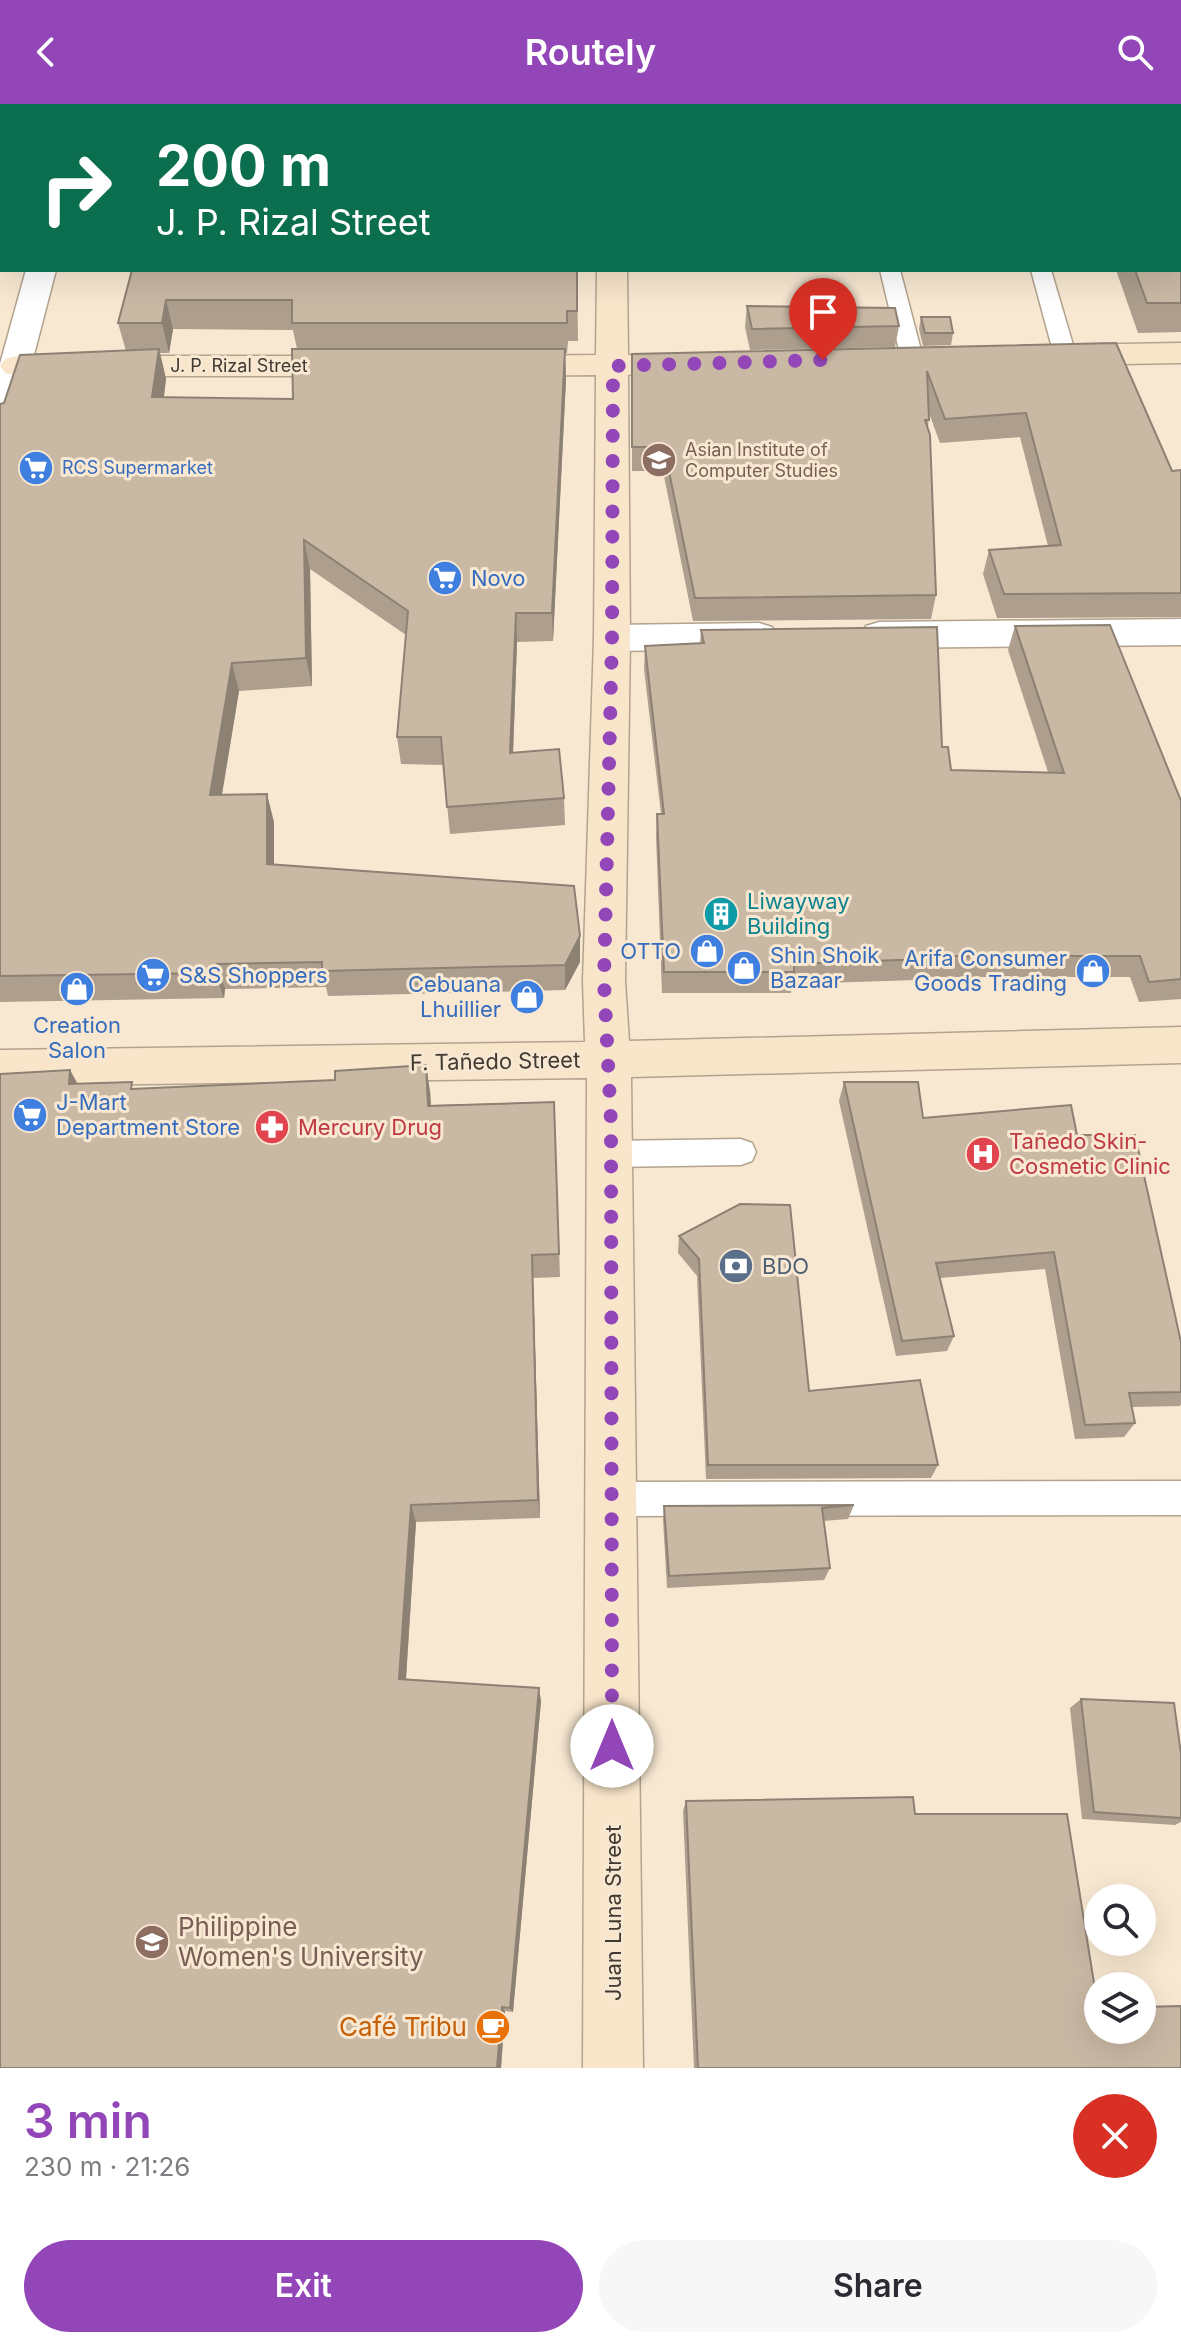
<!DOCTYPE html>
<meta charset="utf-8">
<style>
body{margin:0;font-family:Inter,sans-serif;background:#f7f7f7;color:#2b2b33;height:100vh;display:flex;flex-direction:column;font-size:30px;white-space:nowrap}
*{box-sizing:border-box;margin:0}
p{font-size:26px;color:#7c7c81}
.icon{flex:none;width:44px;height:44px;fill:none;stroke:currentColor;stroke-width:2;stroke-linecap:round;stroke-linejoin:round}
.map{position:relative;height:1964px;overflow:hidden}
.details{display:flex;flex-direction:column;background:#fff;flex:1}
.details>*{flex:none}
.guide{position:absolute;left:0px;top:0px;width:1182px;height:168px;box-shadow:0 8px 32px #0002;background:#0b6e4f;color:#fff;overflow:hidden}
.controls{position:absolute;left:1084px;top:1780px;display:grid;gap:16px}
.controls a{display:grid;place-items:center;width:72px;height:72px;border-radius:50%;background:#fff;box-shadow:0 8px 32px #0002;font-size:40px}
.pin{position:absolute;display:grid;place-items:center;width:68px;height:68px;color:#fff;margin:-82px -34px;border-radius:50% 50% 50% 0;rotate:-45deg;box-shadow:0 0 8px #0007}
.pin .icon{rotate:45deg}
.me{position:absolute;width:88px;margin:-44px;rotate:0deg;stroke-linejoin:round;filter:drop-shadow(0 0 6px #0008)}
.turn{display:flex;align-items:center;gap:28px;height:168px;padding:0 24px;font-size:36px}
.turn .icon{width:104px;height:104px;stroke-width:2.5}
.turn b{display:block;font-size:56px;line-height:68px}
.round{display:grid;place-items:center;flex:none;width:84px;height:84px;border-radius:42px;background:#f7f7f7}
.summary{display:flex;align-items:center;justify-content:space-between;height:136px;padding:0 24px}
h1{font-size:48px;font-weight:600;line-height:60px;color:#9246b7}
.action{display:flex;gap:16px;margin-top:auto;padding:16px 24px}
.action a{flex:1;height:92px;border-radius:48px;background:#9246b7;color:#fff;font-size:32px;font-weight:600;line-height:92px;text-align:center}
.action a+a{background:#f7f7f7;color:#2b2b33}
header{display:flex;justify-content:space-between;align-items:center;height:104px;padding:0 24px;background:#9246b7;color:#fff;font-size:36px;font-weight:600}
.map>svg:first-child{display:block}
</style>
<header><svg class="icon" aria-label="back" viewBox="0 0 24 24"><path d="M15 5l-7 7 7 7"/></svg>Routely<svg class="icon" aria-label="search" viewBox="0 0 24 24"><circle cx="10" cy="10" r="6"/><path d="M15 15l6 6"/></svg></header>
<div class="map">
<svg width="1181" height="1964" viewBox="0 0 1181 1964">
<rect width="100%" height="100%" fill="#f8e8d2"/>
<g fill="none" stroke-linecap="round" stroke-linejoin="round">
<!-- lane casing -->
<g stroke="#b2a38e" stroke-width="3">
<g id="lane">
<path d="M880,166H900L923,254L920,259L912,261L901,254Z"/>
<path d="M1031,166H1051L1076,251L1073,256H1057L1054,251Z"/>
<path d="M741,1035L752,1039L756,1048L752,1057L741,1061L610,1063L599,1059L595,1050L599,1041L610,1037Z"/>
<path d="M1181,1377V1411L610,1412L598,1407L593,1395L598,1383L610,1378Z"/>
</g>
</g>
<!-- street casing -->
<g stroke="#b2a38e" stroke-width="3">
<g id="street">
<path d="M26,166H56L16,320L12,327L0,330V260Z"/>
<path d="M1181,515V541L879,544L866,540L861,531L866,522L879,518Z"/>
<path d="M759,519L772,523L777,532L772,541L759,545L612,547L599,543L594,534L599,525L612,521Z"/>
</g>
</g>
<!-- secondary casing -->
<g stroke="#b2a38e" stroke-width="3">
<g id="secondary">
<path d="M597,166H627L628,251L653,254L658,261L653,268L628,271L630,534L625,877L629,937L1181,923V959L631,973L643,1964H583L587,974L0,982V946L585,938L583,877L594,534L596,271L506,272L495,269L490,262L495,255L506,252L596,251Z"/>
<path d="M1181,239V259L1062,261L1051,258L1046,251L1051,244L1062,241Z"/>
<path d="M16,252H354L365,255L370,262L365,269L354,272H16L5,269L0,262L5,255Z"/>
</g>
</g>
<!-- lane -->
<use href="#lane" fill="#fff" fill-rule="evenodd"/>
<!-- street -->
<use href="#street" fill="#fff" fill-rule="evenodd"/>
<!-- secondary -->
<use href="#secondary" fill="#f8e5ca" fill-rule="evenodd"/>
</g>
<!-- wall -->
<g fill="#ad9e8d" fill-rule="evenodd">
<path d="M0,0H1181V228L1138,229L1116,166H1180V2H2V148H0Z"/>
<path d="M132,166H577L578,237H568L567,249H565L566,275L553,537L517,538L513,649L564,694L565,721L450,730L443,661L401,660L397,633L406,531L310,465L312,582L239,587L222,691L274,718V760L580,858L565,886L328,892L326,883L225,885L224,894L0,898V300L126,247L118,219ZM173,225L293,226L297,245L293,295L164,293L166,275L160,249H169Z"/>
<path d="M747,202L899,222L895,243L750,246L745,223Z"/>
<path d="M921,213L953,229L951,241L923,242L919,225Z"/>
<path d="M1116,239L1172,367L1181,366V513L997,514L983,470L989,446L1048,442L1020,333L940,339L929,309L928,324L936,491L931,515L693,517L663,367H632V250Z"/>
<path d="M1015,522L1181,697V895L1139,898L1130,873H919L918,876L792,880L791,889H662L656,732L657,710H661L644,565L645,542L700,539L701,526L942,643L951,666L1048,668L1008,546Z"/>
<path d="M70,966L78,980L136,985L430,987L431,1001L554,998L560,1173L533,1174L540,1414L416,1418L406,1576L541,1597L513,1908L505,1907L501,1964H0Z"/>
<path d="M844,978L923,1014L1077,1031L1181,1238V1300L1180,1302L1131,1303L1135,1319L1124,1333L1075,1335L1045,1165L940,1174L954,1232L947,1247L896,1252L839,997Z"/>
<path d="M740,1100L809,1287L938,1361L931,1374L706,1375L697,1172L678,1149L679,1132Z"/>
<path d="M854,1401L848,1415L823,1417L830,1464L824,1476L667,1484L663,1416L664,1402Z"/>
<path d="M1081,1595L1181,1650V1718L1175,1721L1082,1715L1070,1604Z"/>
<path d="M686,1697L915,1710L1098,1904L1181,1964H694L683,1707Z"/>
</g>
<!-- shaded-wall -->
<g fill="#8d8173">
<path d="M166,196L173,225L169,249L162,219Z"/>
<path d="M159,245L166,275L160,323L152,293Z"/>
<path d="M565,245L566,275L553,537L552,509Z"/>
<path d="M304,436L310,465L312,582L306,554Z"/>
<path d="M516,509L517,538L512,677L510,649Z"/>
<path d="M232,559L239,587L217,719L210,691Z"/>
<path d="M267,690L274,718V786L267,760Z"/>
<path d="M580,832V858L565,886V861Z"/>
<path d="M217,860L225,885L224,894L215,869Z"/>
<path d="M426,961L430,987L432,1027L428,1002Z"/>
<path d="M70,966L83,992L69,980Z"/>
<path d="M532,1151L533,1174L540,1414L538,1396Z"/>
<path d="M411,1401L416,1418L405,1588L399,1575Z"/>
<path d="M539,1584L541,1597L513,1908L510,1904Z"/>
<path d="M502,1903L505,1907L501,1964H497Z"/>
</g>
<!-- building -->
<g fill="#c9b8a4" stroke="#8d8173" stroke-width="2">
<path d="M0,0H1181V199H1147L1135,166H1180V2H2V118H0Z"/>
<path d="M132,166H577V207H567V219H292V196H166L162,219H118Z"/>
<path d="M747,202L895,204L899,222L752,225Z"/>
<path d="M921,213H950L953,229H925Z"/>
<path d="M1116,239L1172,367L1181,366V489L1004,490L989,446L1061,441L1026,309L945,315L927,267L929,316H925L930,331L936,491L695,494L664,343H632V250Z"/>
<path d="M159,245L152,293L293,295L292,245H565L552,509H516L510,649L559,645L564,694L447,703L441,633H397L408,507L304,436L306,554L232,559L210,691L267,690V760L574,782L580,832L565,861L322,867V858L217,860L215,869L0,872V300L4,299L20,251Z"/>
<path d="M1110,521L1181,697V875L1149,878L1140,852H924L925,855L794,860V868H664L657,710H664L645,542L704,539L701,526L937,523L942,643H948L951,666L1064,669L1015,522Z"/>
<path d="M426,961L428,1002L554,998L559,1150L532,1151L538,1396L411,1401L399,1575L539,1584L510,1904L502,1903L497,1964H0V970L70,966L69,980L132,978L131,985L335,976V967Z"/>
<path d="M844,978H918L923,1014L1071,1001L1077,1031H1135L1181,1238V1288L1129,1289L1135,1319L1085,1321L1054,1148L936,1159L954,1232L902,1237Z"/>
<path d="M740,1100L790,1101L809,1287L920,1276L938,1361H708L699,1155L679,1132Z"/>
<path d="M854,1401L822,1404L830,1464L669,1472L664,1402Z"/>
<path d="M1081,1595L1174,1599L1181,1650V1714L1094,1708Z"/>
<path d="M913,1693L915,1710H1067L1098,1904V1926H1142V1903L1181,1902V1964H698L686,1697Z"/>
</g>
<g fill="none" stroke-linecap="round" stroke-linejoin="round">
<!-- route -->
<path stroke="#9246b7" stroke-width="14" stroke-dasharray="0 25.2" d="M612,1642L611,1019L604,877L612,534L613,262L823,256"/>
</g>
<!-- icons -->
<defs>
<g id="university-disc" transform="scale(1.8)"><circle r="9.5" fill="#8d6e63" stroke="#f8e8d2"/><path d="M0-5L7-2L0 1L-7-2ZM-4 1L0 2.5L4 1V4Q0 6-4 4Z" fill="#fff"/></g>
<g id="supermarket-disc" transform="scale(1.8)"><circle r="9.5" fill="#3f7fe0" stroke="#f8e8d2"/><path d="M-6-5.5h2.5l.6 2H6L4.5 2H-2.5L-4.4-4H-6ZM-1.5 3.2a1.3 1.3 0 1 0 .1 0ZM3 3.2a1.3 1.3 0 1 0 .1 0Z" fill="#fff"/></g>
<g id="building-disc" transform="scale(1.8)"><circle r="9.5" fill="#0f9aa8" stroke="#f8e8d2"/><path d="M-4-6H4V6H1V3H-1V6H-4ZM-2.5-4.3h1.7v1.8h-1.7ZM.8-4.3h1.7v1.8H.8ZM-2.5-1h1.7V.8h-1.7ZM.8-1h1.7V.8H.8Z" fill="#fff"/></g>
<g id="shop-disc" transform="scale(1.8)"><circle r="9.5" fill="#3f7fe0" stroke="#f8e8d2"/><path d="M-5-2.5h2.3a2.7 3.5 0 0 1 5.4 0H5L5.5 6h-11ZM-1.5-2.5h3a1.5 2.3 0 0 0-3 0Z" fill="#fff"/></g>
<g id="pharmacy-disc" transform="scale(1.8)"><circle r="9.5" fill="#e0444e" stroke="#f8e8d2"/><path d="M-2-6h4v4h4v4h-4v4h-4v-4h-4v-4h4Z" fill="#fff"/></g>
<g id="hospital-disc" transform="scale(1.8)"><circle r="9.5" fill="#e0444e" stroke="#f8e8d2"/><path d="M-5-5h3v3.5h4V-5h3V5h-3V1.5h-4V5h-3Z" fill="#fff"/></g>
<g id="bank-disc" transform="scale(1.8)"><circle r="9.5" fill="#5c6f8a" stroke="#f8e8d2"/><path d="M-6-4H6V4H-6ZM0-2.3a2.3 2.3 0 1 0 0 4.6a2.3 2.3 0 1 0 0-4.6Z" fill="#fff"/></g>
<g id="school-disc" transform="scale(1.8)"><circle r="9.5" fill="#8d6e63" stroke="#f8e8d2"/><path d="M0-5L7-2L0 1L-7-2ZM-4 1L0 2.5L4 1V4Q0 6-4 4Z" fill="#fff"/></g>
<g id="cafe-disc" transform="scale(1.8)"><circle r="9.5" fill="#e8710a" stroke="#f8e8d2"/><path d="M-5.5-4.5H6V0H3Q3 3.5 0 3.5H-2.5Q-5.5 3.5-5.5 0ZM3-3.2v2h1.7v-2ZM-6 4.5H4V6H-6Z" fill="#fff"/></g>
</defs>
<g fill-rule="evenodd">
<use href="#university-disc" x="659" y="356"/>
<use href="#supermarket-disc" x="36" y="364"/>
<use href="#supermarket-disc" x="445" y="474"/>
<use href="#building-disc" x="721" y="810"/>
<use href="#shop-disc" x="707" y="847"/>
<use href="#shop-disc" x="744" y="864"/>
<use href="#shop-disc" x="1093" y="867"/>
<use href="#supermarket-disc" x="153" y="871"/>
<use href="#shop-disc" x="77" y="885"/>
<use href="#shop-disc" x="527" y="893"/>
<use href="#supermarket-disc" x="30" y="1011"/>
<use href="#pharmacy-disc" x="272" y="1023"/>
<use href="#hospital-disc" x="983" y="1050"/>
<use href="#bank-disc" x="736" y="1162"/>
<use href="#school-disc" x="152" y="1838"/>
<use href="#cafe-disc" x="493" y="1923"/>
</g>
<g text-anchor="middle" stroke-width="6" stroke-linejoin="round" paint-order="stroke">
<!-- far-street labels -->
<g font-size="18" fill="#403a32" stroke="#f8e8d2">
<text x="239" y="268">J. P. Rizal Street</text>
</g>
<!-- far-education labels -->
<g font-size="18" fill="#785e54" stroke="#f8e8d2" text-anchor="start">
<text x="685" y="352">Asian Institute of<tspan x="685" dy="21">Computer Studies</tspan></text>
</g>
<!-- far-shop labels -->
<g font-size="18" fill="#366cbe" stroke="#f8e8d2" text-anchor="start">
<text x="62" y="370">RCS Supermarket</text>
</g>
<!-- shop labels -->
<g font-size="22" fill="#366cbe" stroke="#f8e8d2" text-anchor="start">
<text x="471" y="482">Novo</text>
<text x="681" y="855" text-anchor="end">OTTO</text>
<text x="770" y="859">Shin Shoik<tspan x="770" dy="25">Bazaar</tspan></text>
<text x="1067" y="862" text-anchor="end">Arifa Consumer<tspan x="1067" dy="25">Goods Trading</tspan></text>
<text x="179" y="879">S&amp;S Shoppers</text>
<text x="501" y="888" text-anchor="end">Cebuana<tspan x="501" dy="25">Lhuillier</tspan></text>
<text x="77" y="929" text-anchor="middle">Creation<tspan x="77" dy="25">Salon</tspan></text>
<text x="56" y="1006">J-Mart<tspan x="56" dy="25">Department Store</tspan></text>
</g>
<!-- culture labels -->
<g font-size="22" fill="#0d838f" stroke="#f8e8d2" text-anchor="start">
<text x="747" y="805">Liwayway<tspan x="747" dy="25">Building</tspan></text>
</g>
<!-- street labels -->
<g font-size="22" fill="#403a32" stroke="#f8e8d2">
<text transform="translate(495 957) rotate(-1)" y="8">F. Tañedo Street</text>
<text transform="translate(613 1809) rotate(-90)" y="8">Juan Luna Street</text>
</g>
<!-- health labels -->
<g font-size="22" fill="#be3a42" stroke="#f8e8d2" text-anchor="start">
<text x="298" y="1031">Mercury Drug</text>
<text x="1009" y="1045">Tañedo Skin-<tspan x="1009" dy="25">Cosmetic Clinic</tspan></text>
</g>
<!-- service labels -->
<g font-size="22" fill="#4e5e75" stroke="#f8e8d2" text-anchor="start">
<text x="762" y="1170">BDO</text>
</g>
<!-- near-education labels -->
<g font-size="26" fill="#785e54" stroke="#f8e8d2" text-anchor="start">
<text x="178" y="1832">Philippine<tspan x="178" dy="30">Women's University</tspan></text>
</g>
<!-- near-food labels -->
<g font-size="26" fill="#c56008" stroke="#f8e8d2" text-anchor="end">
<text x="467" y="1932">Café Tribu</text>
</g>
</g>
</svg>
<div class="controls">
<a><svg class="icon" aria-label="search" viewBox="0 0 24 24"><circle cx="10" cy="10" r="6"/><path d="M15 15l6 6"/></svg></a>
<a><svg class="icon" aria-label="layers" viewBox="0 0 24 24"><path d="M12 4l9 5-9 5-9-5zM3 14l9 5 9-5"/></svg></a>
</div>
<div class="pin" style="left:823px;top:256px;background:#d93025"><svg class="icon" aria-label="arrive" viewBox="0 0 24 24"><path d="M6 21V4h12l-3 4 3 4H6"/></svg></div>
<svg class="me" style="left:612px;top:1642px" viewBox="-20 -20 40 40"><circle r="19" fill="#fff"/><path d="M0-13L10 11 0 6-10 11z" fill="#9246b7"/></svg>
<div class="guide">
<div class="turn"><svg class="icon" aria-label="right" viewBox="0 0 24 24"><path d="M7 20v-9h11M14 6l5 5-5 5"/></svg><div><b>200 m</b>J. P. Rizal Street</div></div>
</div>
</div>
<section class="details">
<div class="summary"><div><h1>3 min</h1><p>230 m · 21:26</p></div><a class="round" style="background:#d93025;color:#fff"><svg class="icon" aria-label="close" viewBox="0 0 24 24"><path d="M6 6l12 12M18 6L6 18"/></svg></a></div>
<div class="action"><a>Exit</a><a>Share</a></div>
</section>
